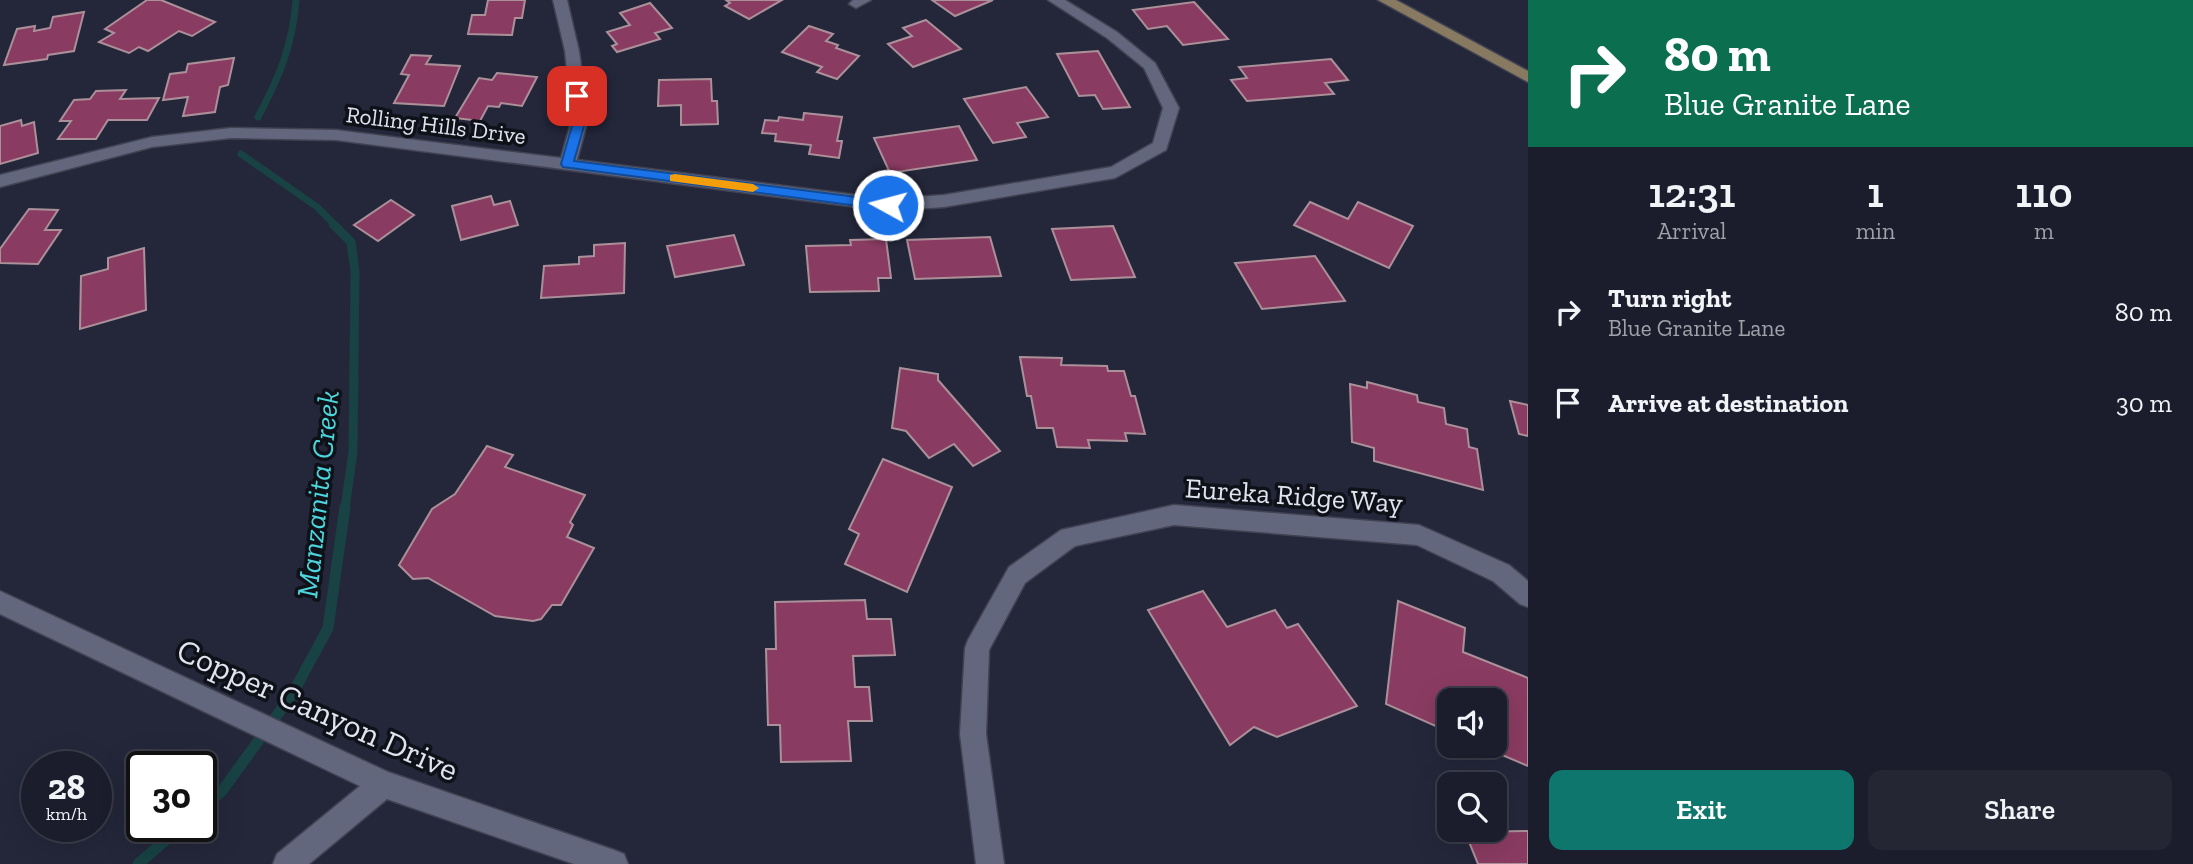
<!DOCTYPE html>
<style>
body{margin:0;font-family:"Zilla Slab",serif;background:#242634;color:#f1f3f6;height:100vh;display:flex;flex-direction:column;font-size:26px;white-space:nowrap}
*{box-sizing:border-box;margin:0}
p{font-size:23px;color:#a0a2a9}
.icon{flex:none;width:38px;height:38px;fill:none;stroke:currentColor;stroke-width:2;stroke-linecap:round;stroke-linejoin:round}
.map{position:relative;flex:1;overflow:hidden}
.panel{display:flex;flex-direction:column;background:#1b1d2c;width:665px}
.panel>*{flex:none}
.banner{background:#0b6e4f;color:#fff;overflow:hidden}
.buttons{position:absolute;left:1437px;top:688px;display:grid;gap:14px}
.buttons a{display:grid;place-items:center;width:70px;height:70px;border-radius:14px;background:#1b1d2c;box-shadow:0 7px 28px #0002,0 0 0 2px #393b48;font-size:35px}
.speed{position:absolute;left:21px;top:751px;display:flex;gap:14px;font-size:35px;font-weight:700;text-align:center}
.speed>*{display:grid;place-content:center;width:91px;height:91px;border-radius:50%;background:#1b1d2c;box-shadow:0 7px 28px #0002,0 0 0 2px #393b48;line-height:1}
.speed small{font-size:18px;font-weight:400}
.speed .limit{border:4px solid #111;border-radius:10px;background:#fff;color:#111}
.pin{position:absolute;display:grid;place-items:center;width:60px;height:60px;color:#fff;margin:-30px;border-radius:14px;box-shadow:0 4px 10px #0006}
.me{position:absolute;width:77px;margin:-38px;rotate:277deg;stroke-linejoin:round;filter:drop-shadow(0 0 5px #0008)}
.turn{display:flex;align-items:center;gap:24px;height:147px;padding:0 21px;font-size:32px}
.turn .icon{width:91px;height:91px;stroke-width:2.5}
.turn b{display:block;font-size:49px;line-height:60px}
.eta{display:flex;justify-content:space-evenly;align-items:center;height:119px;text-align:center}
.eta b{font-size:42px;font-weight:600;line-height:49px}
.button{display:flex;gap:14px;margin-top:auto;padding:14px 21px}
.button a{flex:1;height:80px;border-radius:14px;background:#0f766e;color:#fff;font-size:28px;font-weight:600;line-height:80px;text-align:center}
.button a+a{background:#242634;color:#f1f3f6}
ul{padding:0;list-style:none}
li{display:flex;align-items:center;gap:21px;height:91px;padding:0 21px}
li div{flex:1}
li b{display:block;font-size:26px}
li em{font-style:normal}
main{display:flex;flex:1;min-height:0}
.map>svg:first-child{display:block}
</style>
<main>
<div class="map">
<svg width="1528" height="864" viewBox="0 0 1528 864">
<rect width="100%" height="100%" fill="#24273a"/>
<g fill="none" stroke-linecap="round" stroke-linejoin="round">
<!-- stream-far2 -->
<g stroke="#184244" stroke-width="7">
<path d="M258,117C279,78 293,44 296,0"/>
<path d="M241,154L317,207L335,225"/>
</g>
<!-- stream-far1 -->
<path stroke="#184244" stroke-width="9" d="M333,224L351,242L355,271L353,452L345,508"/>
<!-- stream -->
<g stroke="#184244" stroke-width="11">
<path d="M201,809L222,791L293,693L328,628L345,507"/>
<path d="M138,864L182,826"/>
</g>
</g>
<!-- building -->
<g fill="#8a3b61" stroke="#ab909a" stroke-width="2">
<path d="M147,0H161L215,22L192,36L179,31L148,51L139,47L129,53L99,42L114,33L105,29Z"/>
<path d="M488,0H525L522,18H515L512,35L468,34L472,15H485Z"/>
<path d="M726,0H782L749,19L725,6L730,3Z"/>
<path d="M932,0H993L955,16Z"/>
<path d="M1194,2L1228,39L1183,45L1167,26L1148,29L1133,10Z"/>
<path d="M650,3L672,28L655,33L660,39L617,52L612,46L617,44L607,32L630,25L620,13Z"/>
<path d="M84,12L74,51L48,55L47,59L4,65L17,29L35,26L34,31L50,28L53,17Z"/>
<path d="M926,20L961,49L913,67L888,44L912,36L903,28Z"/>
<path d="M809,26L833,34L826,41L838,45L836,48L859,56L837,79L817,72L822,67L782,52Z"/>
<path d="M1098,51L1130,107L1103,109L1095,95L1079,96L1057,54Z"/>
<path d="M411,55L431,56L426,64L460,66L444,106L394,103L409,75L401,74Z"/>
<path d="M234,58L228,85L220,87L215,112L183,116L188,97L163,100L170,74L186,72L188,64Z"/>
<path d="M1331,59L1348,80L1325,83L1334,94L1247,101L1231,80L1247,78L1239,67Z"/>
<path d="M497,73L537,77L522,106L501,103L499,107L488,106L480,121L455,118L479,78L492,80Z"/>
<path d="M711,79L712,101H717L718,124L681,125V105L658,106L659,80Z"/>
<path d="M1026,87L1048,117L1017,123L1026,137L993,143L964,99Z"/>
<path d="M126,90L120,99L159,98L147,120H108L96,139H58L71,121H60L74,100L90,99L96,91Z"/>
<path d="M804,113L842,117L837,141H842L839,158L809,154L811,145L775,141L776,134L762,133L765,120L778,121L779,117L803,120Z"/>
<path d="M21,120L22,126L34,122L38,153L0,164V126Z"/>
<path d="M959,126L977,160L890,173L874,138Z"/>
<path d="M491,196L494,205L510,201L518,225L461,240L452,206Z"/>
<path d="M391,200L414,215L378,241L354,225Z"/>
<path d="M1310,202L1348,219L1358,202L1413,226L1389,268L1294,225Z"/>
<path d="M29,209L58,210L45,230H61L38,264L0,263V249Z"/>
<path d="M1113,226L1135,277L1071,280L1052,229Z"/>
<path d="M734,235L744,265L675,277L667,246Z"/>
<path d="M990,237L1001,276L915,279L907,240Z"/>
<path d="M886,239L891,278H878L879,291L810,292L806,246L851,245L850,240Z"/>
<path d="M625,243L624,293L541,298L544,266L579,264V257L594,256V245Z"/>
<path d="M144,248L146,310L80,329L81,276L108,269V258Z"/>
<path d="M1315,256L1345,301L1262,309L1235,263Z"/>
<path d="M1020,357L1062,358L1061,365L1107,366L1108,371H1124L1131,396H1135L1145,434L1125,433L1127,441L1088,440L1090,448L1057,447L1053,428H1037L1031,396H1027Z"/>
<path d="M900,368L938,374V380L1000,451L973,466L954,444L929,458L906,431L892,428Z"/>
<path d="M1367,382L1417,395L1418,402L1444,408L1446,424L1467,429L1469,447L1477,449L1483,490L1374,461V448L1352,442L1350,384L1367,388Z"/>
<path d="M1510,401L1528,405V436L1519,434Z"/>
<path d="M487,446L513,455L505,467L585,495L570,522L573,525L567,537L594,548L561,605H552L541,619L533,621L495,616L428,578L413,579L399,565L432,509L455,494Z"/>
<path d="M883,459L952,487L907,592L845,564L859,534L849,529Z"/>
<path d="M1203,591L1227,627L1275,610L1287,628L1298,624L1357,706L1277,737L1254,727L1230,745L1148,610Z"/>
<path d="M865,600L867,619H891L895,655L853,656L855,687H869L872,721H848L851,761L781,762L780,725H768L766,649H776L775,602Z"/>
<path d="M1398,601L1465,628L1463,652L1528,678V766L1481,746H1494V700H1449V732L1386,704Z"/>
<path d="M1528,831V864H1478L1465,832Z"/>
</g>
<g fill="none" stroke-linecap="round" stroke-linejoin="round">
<!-- street casing -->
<g stroke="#414353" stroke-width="3">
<g id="street">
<path d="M553,0H567L579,51L588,119L577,160L888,199L944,195L1111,167L1153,143L1163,108L1144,68L1107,38L1048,0H1065L1117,32L1155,63L1179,108L1166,150L1115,178L944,207L888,211L336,140L231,138L152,147L0,187V175L152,137L231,128L336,130L561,158L572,119L565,51Z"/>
<path d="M853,0H871L856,8L849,4Z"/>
<path d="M1174,505L1419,525L1509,565L1528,581V607L1520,604L1493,581L1417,545L1174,525L1075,546L1025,583L989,650L986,734L1004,864H976L960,734L965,648L968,640L1009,567L1061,530Z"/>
<path d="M0,591L388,772L614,850L624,854L628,864H574L387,799L309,864H273L277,854L360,786L0,614Z"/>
</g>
</g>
<!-- secondary casing -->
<g stroke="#414353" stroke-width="3">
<path id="secondary" d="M1378,0H1396L1528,71V82Z"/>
</g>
<!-- street -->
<use href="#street" fill="#63677d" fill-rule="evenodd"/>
<!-- secondary -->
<use href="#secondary" fill="#887961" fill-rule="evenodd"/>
</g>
<!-- route -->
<path fill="#1a73e8" stroke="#114b97" stroke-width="2" d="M577,93L583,96L586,119L574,161L888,201L895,205L888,210L563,167L561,164L574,119L571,96Z"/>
<!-- slow -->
<path fill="#f59e0b" d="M675,174L753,184L759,188L753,192L670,181V175Z"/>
<g text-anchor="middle" stroke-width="7" stroke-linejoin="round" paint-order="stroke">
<!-- far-street labels -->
<g font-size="23" fill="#e1e3f0" stroke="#0f1119">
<text transform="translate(436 125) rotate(7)" y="8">Rolling Hills Drive</text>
</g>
<!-- street labels -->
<g font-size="28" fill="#e1e3f0" stroke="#0f1119">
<text transform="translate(1294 495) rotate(4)" y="10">Eureka Ridge Way</text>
</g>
<!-- water labels -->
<g font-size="30" font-style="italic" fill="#4dd6dd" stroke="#0f1119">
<text transform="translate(318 494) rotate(-84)" y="10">Manzanita Creek</text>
</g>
<!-- near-street labels -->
<g font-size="33" fill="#e1e3f0" stroke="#0f1119">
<text transform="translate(318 709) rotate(24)" y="12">Copper Canyon Drive</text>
</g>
</g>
</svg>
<div class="buttons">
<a><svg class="icon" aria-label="sound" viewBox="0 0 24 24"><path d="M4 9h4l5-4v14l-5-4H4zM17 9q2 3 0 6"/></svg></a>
<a><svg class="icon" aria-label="search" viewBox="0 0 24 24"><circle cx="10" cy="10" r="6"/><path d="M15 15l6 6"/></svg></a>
</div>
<div class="speed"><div>28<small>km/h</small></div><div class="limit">30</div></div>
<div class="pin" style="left:577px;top:96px;background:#d93025"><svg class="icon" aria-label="arrive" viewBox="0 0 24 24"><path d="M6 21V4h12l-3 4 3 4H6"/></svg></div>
<svg class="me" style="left:888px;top:205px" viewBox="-20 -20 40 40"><circle r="17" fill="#1a73e8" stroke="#fff" stroke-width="3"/><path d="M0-11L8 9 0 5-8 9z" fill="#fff"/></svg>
</div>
<section class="panel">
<div class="banner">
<div class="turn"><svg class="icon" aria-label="right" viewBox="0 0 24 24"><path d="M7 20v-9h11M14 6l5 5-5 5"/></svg><div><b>80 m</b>Blue Granite Lane</div></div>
</div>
<div class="eta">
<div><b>12:31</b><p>Arrival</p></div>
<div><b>1</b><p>min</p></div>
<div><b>110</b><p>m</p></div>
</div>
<ul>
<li><svg class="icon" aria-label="right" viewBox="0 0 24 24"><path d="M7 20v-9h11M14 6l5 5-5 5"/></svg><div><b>Turn right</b><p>Blue Granite Lane</p></div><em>80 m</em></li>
<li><svg class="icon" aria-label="arrive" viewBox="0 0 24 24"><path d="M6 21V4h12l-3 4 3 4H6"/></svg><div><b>Arrive at destination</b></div><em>30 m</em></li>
</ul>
<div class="button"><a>Exit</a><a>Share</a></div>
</section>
</main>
